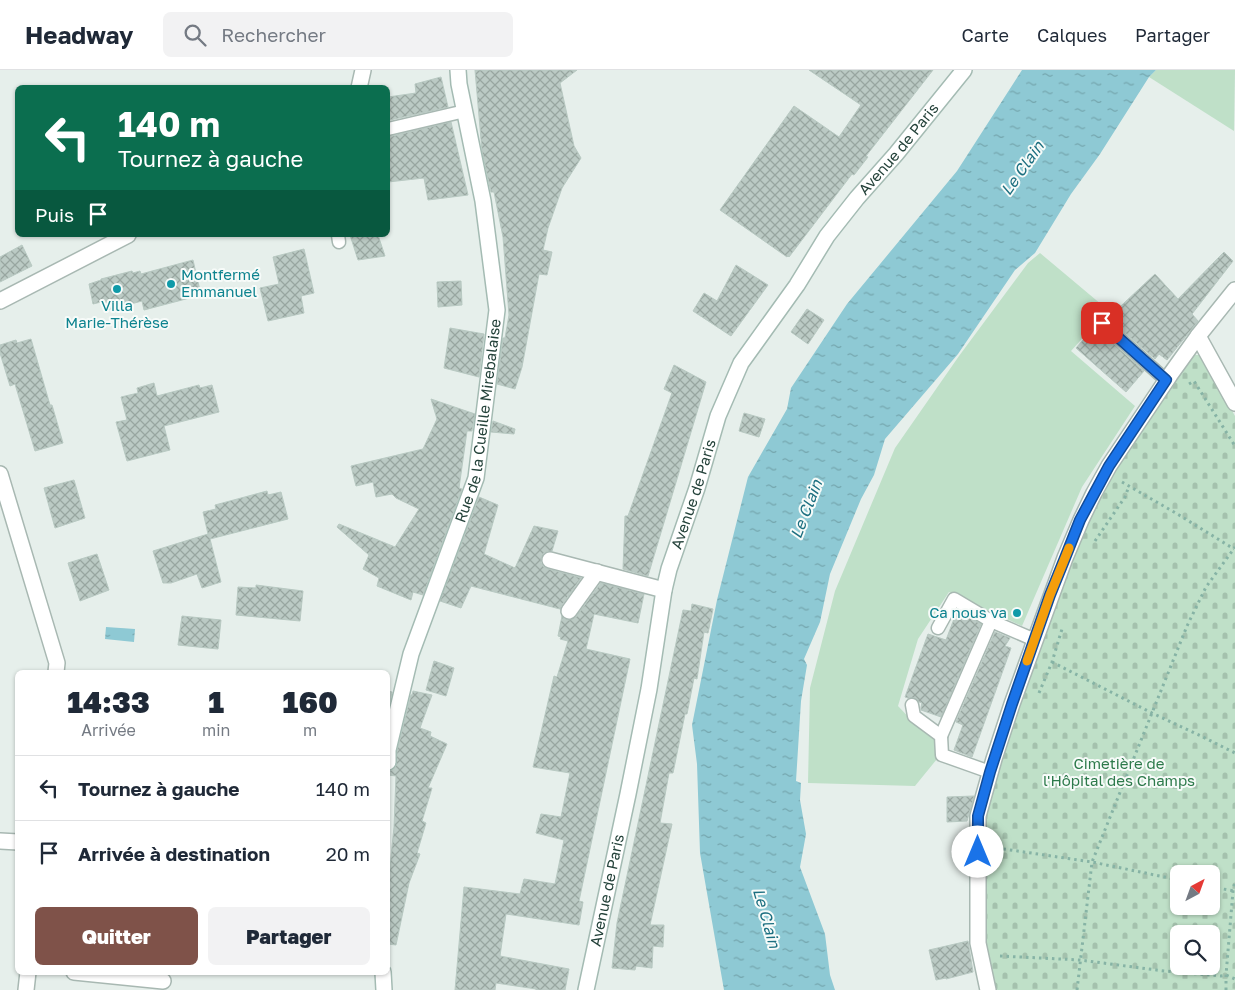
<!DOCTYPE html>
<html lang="fr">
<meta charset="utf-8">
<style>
body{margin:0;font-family:"Golos Text",sans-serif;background:#f2f2f3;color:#1f2937;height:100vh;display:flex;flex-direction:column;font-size:19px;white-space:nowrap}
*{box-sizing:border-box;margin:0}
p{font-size:16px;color:#747a83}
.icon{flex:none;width:28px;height:28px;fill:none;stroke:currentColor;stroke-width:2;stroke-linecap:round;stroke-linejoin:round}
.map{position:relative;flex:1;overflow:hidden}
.drawer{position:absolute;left:15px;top:600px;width:375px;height:305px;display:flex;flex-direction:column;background:#fff;border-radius:8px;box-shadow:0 1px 4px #0004}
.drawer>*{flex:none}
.top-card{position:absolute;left:15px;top:15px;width:375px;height:152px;border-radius:8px;box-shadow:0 1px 4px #0004;background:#0b6e4f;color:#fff;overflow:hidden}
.needle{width:32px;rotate:41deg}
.buttons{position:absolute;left:1170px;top:795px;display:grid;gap:10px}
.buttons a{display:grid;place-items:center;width:50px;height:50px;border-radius:8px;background:#fff;box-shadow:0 1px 4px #0004;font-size:25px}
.pin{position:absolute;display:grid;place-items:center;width:42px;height:42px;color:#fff;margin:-21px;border-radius:10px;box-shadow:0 2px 8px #0006}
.me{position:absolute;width:55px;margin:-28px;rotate:0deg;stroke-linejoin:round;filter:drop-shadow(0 0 4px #0008)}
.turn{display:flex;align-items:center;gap:18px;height:105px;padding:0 20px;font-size:22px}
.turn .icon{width:65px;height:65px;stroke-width:2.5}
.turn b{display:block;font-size:35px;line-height:42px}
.then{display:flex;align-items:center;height:48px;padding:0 20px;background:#0003;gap:10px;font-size:19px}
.eta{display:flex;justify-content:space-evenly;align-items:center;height:85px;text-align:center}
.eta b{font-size:30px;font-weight:800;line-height:35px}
.cta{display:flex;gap:10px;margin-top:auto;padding:10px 20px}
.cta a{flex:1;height:58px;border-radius:8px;background:#7f5249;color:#fff;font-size:20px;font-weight:800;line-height:58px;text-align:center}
.cta a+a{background:#f2f2f3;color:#1f2937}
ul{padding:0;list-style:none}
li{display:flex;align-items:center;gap:15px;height:65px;padding:0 20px;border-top:1px solid #e0e1e3}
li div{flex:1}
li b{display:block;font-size:19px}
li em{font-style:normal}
header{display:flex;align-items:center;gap:30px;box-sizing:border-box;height:70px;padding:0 25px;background:#fff;border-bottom:1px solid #e0e1e3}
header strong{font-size:24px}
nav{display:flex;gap:28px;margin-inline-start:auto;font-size:18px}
.search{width:350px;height:45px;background:#f2f2f3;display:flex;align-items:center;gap:12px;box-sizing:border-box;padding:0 18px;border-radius:8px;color:#747a83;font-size:19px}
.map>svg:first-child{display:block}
</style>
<header>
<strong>Headway</strong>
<div class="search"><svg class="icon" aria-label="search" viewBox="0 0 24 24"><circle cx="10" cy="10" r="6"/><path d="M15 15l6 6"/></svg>Rechercher</div>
<nav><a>Carte</a><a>Calques</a><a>Partager</a></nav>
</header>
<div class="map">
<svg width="1235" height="920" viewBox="0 0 1235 920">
<defs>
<pattern id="cemetery-stones" width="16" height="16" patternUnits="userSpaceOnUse" patternTransform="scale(1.25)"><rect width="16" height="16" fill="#bfe0c8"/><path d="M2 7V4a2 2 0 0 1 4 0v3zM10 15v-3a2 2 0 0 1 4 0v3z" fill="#a4c1ad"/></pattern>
<pattern id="water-ripples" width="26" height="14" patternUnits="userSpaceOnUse" patternTransform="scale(1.25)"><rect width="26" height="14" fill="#8ec9d4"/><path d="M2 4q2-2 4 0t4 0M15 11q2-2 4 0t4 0" fill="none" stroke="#74a5ad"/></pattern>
<pattern id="building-cross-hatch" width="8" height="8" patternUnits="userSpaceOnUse" patternTransform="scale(1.25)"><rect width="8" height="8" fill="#bbcac4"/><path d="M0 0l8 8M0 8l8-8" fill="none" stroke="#98a6a0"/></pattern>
</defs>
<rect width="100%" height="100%" fill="#e6efeb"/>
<!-- green -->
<g fill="#bfe0c8">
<path d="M1156,0H1235L1234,61L1149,7Z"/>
<path d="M1040,183L1108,240L1071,281L1135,336L1082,417L1022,556L949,522L918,569L898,636L919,658L935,667L937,689L915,716L808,713L810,618L835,521L895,378L959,286L1028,193Z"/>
</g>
<!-- cemetery -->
<path fill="url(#cemetery-stones)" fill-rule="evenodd" d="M1192,285H1201L1235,346V920H994L985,872V747L1004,678L1078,472L1112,404ZM1179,804H1211V836H1179ZM1179,864H1211V896H1179Z"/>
<!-- water -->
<g fill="url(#water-ripples)">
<path d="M1022,0H1156L1149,7L1100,84L1071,124L1035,183L1015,200L958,284L885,369L874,405L861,429L830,504L820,552L804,589L807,595L801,631L796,711L801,713L800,730L806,764L800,797L825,864L830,905L835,920H724L700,783L697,694L692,655L717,530L748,407L787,339L791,318L847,234L957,101Z"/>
<path d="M106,557L135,559L134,572L105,569Z"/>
</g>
<!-- building -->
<g fill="url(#building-cross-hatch)" stroke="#b8c9c2">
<path d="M475,0H577L560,13L574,76L581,88L562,118L548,158L543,180L552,182L547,205L539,204L522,297L515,319L497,314L503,268H505L509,245L503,167L494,122H491L482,81Z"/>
<path d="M809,0H933L866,86L868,87L854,105L852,104L789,187L788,186L787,187L720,140L794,36L839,67L861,35Z"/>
<path d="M441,7L448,37L390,50L388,27L416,23L415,14Z"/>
<path d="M451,52L468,125L428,130L424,108L388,112V67Z"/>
<path d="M350,165H378L385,186L358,190Z"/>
<path d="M22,175L32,196L0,212V187Z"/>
<path d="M304,179L314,223L301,226L304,243L268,251L260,218L279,214L273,187Z"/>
<path d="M1224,182L1233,191L1192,244L1198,251L1167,290L1159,284L1155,289L1108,248L1155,204L1178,229Z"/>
<path d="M193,190L201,225L144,240L142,231L108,240L105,231L93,234L89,214L101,210V209L132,201L133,203L140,201L141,204Z"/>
<path d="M736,195L768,215L731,266L693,241L704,223L717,231Z"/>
<path d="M461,211L462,235L438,237L437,212Z"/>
<path d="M807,239L824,250L808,274L791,262Z"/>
<path d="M450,258L484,264L479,307L444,298Z"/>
<path d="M1097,259L1144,301L1126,322L1076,278L1091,261L1093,263Z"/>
<path d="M31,269L50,335H52L63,373L35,381L15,314L10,316L0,283V275L16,270L17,273Z"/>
<path d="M674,295L706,312L648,506L623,499L625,446H628L672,323L664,319Z"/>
<path d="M154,313L157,326L199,315L200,318L212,315L219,342L164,356L170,380L127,391L116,352L127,350L121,327L138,323L137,318Z"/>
<path d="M431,329L475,344L472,361H467L459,418L462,419L423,525L413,522L411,530L377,516L379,508L363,499L369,485L337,457L339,454L395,477L419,439L396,428L392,424L376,427L373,412L356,416L351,396L423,379L437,349Z"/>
<path d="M744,343L765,349L759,367L739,361Z"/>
<path d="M493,351L515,359L514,364L491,362Z"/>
<path d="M74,410L85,448L55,458L44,418Z"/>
<path d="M267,421L268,425L281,422L288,449L210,469L221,512L202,518L197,504L171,513H163L153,481L208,464L203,442L216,439L215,435Z"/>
<path d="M479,427L498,435L484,484L515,498L534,456L558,461L552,481H547L543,484L541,488V493L544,497L548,499L581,508L561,536L560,539L471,516L461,538L440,531Z"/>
<path d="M97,484L109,520L80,531L68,493Z"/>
<path d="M601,513L644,524L638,553L594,544L586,579L630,589L579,831L583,832L579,855L506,844L500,886L569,899L565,920H536V919L496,913L495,920H455L464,817L520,824L524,809L555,814L564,770L536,763L541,744L561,747L570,703L533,697L554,606L557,607L568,571L560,569L561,567L558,566L562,546L564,549L569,550L573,549L576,547Z"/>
<path d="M256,515L303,521L300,551L236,545L238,517L256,518Z"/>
<path d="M692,534L713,539L708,563L704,562L697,609L694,608L687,644H685L673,703H669L660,753L672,754L650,855H664L663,877L653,876L652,898L636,896L635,900L612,898L617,853L683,540L691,541Z"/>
<path d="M957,541L981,554L941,647L921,640V637L922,633L919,632L915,628H908L905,627L928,564L946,570Z"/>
<path d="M182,546L221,550L218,579L178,575Z"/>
<path d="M995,562L1010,568L1005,576L1011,578L972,687L954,680L963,655L956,652Z"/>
<path d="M434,591L454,598L446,626L426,620Z"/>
<path d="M388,621L392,622L388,642Z"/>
<path d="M413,621L432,625L420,658L431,662L430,666L447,674L428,718H432L422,751L426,753L417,783L420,784L409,813L396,875L388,874V817L394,757L396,706L388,705V701L392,700L396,696L397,681L411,625H412Z"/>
<path d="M974,726L967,751L947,752V727Z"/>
<path d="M968,871L973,902L946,909V908L936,910L929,880Z"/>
</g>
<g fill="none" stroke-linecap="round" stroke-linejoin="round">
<!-- lane casing -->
<g stroke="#a8b8b2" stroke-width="15">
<g id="lane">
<path d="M388,59L465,41"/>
<path d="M338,165L339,172"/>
<path d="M1102,253L1166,310"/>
<path d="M938,558L954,529L991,551L1035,570"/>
<path d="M912,635L914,646L941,666L942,685L990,702"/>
<path d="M941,666L991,551"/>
</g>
</g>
<!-- street casing -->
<g stroke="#a8b8b2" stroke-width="18">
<g id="street">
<path d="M359,18L363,0"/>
<path d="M0,231L128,165"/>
<path d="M1198,266L1235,333"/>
<path d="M0,404L57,593L56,602"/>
<path d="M550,490L664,520"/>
<path d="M569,541L597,502"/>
<path d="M0,771L18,772"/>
<path d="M74,902L163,911"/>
<path d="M26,920L28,902"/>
<path d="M988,920L978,873V746L994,689L1012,634L1065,488L1081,450L1094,423L1109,396L1170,305L1198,266L1235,220"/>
</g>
</g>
<!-- secondary casing -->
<g stroke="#a4bbb3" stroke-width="18">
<g id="secondary">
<path id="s1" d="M388,692V680L411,584L476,408L497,240L483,131L459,14L458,0"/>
<path d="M383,902L384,920"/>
<path id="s2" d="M586,920L628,724L649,619L664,520L669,499L697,418L718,346L741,293L797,215L827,166L857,128L896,84L964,0"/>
</g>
</g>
<!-- path -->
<g stroke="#86b3a5" stroke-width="3" stroke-dasharray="2.5 4" stroke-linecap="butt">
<path d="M1189,314L1194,311L1235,376"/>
<path d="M1122,412L1179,445L1234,479"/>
<path d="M1095,471L1125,427L1129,416"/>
<path d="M1052,592L1152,643L1201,666L1235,683"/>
<path d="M1039,623L1052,592L1062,559"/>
<path d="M997,778L1092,792L1179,810"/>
<path d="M1211,817L1235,821"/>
<path d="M1000,886L1080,890L1164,901L1221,906L1226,905L1235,909"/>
<path d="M1077,920L1092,792L1187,556L1206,517L1235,477"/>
<path d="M1226,920V905L1233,821L1235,811"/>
</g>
<!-- lane -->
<use href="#lane" stroke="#fff" stroke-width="12"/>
<!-- street -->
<use href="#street" stroke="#fff" stroke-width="15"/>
<!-- secondary -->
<use href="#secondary" stroke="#fff" stroke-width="15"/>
</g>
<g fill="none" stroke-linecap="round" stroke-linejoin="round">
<!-- route casing -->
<g stroke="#114b97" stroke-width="12">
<path id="route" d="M978,782V746L990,702L1012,634L1050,525L1065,488L1080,450L1109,396L1166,310L1102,253"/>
</g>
<!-- route -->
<use href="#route" stroke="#1a73e8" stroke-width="9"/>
<!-- slow -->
<path stroke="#f59e0b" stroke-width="9" d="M1027,591L1050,525L1069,478"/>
</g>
<!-- markers -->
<g fill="#0f9aa8" stroke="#f7fbf9" stroke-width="2">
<circle cx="171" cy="214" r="5"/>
<circle cx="117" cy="219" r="5"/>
<circle cx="1017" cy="543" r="5"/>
</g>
<g text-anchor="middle" stroke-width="4" stroke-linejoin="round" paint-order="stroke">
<!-- street labels -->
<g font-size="15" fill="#24423a" stroke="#f7fbf9">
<text dy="5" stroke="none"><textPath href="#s2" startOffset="914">Avenue de Paris</textPath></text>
<text dy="5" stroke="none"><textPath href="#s1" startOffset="355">Rue de la Cueille Mirebalaise</textPath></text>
<text dy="5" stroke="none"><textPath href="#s2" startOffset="508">Avenue de Paris</textPath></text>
<text dy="5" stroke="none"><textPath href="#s2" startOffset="102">Avenue de Paris</textPath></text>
</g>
<!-- culture labels -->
<g font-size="15" fill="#0d838f" stroke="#f7fbf9" text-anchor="start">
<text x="181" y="210">Montfermé<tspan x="181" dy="17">Emmanuel</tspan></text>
<text x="117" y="241" text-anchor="middle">Villa<tspan x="117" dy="17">Marie-Thérèse</tspan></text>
<text x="1007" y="548" text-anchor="end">Ca nous va</text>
</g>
<!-- park labels -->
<g font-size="15" fill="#2d7a4b" stroke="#f7fbf9">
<text x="1119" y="699">Cimetière de<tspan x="1119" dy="17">l'Hôpital des Champs</tspan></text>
</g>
<!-- water labels -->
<g font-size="16" font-style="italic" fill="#1c6f80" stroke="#f7fbf9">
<text transform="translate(1022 98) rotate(-55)" y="6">Le Clain</text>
<text transform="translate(806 439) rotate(-69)" y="6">Le Clain</text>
<text transform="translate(767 848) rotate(74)" y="6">Le Clain</text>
</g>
</g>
</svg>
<div class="buttons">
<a><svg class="needle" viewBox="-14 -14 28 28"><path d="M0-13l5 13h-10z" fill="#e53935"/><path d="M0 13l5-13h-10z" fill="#747a83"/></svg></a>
<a><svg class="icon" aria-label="search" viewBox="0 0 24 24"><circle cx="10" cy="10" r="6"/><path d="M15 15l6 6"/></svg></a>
</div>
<div class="pin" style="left:1102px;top:253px;background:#d93025"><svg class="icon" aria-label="arrive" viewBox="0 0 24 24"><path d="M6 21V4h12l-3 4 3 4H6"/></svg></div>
<svg class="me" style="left:978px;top:782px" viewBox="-20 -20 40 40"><circle r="19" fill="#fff"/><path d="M0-13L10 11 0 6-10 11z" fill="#1a73e8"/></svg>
<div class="top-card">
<div class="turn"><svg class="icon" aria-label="left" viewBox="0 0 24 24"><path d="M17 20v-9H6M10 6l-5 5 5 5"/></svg><div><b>140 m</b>Tournez à gauche</div></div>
<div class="then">Puis<svg class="icon" aria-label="arrive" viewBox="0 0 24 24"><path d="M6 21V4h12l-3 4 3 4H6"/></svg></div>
</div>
<section class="drawer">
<div class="eta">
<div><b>14:33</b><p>Arrivée</p></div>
<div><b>1</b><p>min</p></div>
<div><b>160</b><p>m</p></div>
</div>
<ul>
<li><svg class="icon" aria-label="left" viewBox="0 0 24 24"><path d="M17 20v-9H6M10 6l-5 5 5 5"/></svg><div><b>Tournez à gauche</b></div><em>140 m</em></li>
<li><svg class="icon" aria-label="arrive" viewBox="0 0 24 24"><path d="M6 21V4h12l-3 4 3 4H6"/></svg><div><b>Arrivée à destination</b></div><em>20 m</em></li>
</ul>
<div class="cta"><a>Quitter</a><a>Partager</a></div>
</section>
</div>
